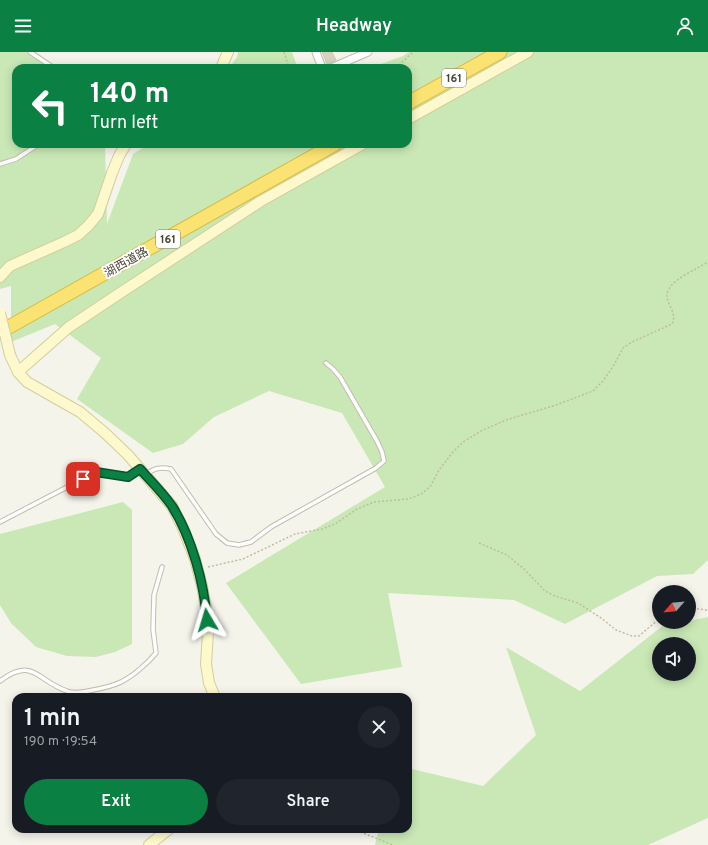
<!DOCTYPE html>
<meta charset="utf-8">
<style>
body{margin:0;font-family:Overpass,"Noto Sans JP",sans-serif;background:#20242c;color:#f1f3f6;height:100vh;display:flex;flex-direction:column;font-size:15px;white-space:nowrap}
*{box-sizing:border-box;margin:0}
p{font-size:13px;color:#9ea1a6}
.icon{flex:none;width:22px;height:22px;fill:none;stroke:currentColor;stroke-width:2;stroke-linecap:round;stroke-linejoin:round}
.map{position:relative;flex:1;overflow:hidden}
.drawer{position:absolute;left:12px;top:641px;width:400px;height:140px;display:flex;flex-direction:column;background:#171b24;border-radius:12px;box-shadow:0 2px 10px #0003}
.drawer>*{flex:none}
.guide{position:absolute;left:12px;top:12px;width:400px;height:84px;border-radius:12px;box-shadow:0 2px 10px #0003;background:#0b8043;color:#fff;overflow:hidden}
.needle{width:26px;rotate:243deg}
.fabs{position:absolute;left:652px;top:533px;display:grid;gap:8px}
.fabs a{display:grid;place-items:center;width:44px;height:44px;border-radius:50%;background:#171b24;box-shadow:0 2px 10px #0003;font-size:20px}
.pin{position:absolute;display:grid;place-items:center;width:34px;height:34px;color:#fff;margin:-17px;border-radius:8px;box-shadow:0 2px 6px #0006}
.me{position:absolute;width:44px;margin:-22px;rotate:353deg;stroke-linejoin:round;filter:drop-shadow(0 0 3px #0008)}
.turn{display:flex;align-items:center;gap:14px;height:84px;padding:0 12px;font-size:18px}
.turn .icon{width:52px;height:52px;stroke-width:2.5}
.turn b{display:block;font-size:28px;line-height:34px}
.round{display:grid;place-items:center;flex:none;width:42px;height:42px;border-radius:21px;background:#20242c}
.overview{display:flex;align-items:center;justify-content:space-between;height:68px;padding:0 12px}
h1{font-size:24px;font-weight:600;line-height:30px}
.primary-button{display:flex;gap:8px;margin-top:auto;padding:8px 12px}
.primary-button a{flex:1;height:46px;border-radius:24px;background:#0b8043;color:#fff;font-size:16px;font-weight:600;line-height:46px;text-align:center}
.primary-button a+a{background:#20242c;color:#f1f3f6}
header{display:flex;justify-content:space-between;align-items:center;height:52px;padding:0 12px;background:#0b8043;color:#fff;font-size:18px;font-weight:600}
.map>svg:first-child{display:block}
</style>
<header><svg class="icon" aria-label="menu" viewBox="0 0 24 24"><path d="M4 6h16M4 12h16M4 18h16"/></svg>Headway<svg class="icon" aria-label="person" viewBox="0 0 24 24"><circle cx="12" cy="8" r="4"/><path d="M4 21q1-7 8-7t8 7"/></svg></header>
<div class="map">
<svg width="708" height="793" viewBox="0 0 708 793">
<rect width="100%" height="100%" fill="#f5f4eb"/>
<!-- green -->
<g fill="#c9e8b6" fill-rule="evenodd">
<path d="M0,0H36L58,16H16V92H105L107,172L133,102L149,92H408V16H370L403,4L409,0H708V508L693,522L657,524L565,572L514,548L388,541L402,615L301,632L226,531L385,435L342,361L269,339L214,365L183,392L153,401L77,347L101,306L55,272L11,290V234L0,237Z"/>
<path d="M238,0H292L297,14L299,16H229L237,5Z"/>
<path d="M123,450L132,458V592L115,600L96,605L67,604L36,595L11,571L0,553V482Z"/>
<path d="M708,565V766L648,793H375L379,777H408V716L483,734L536,683L506,595L580,639L665,572L689,570V569ZM659,592H689V622H659Z"/>
</g>
<!-- building -->
<path fill="#d7d2c1" stroke="#d1cbb4" d="M322,0H332L336,8L327,12Z"/>
<g fill="none" stroke-linecap="round" stroke-linejoin="round">
<!-- lane casing -->
<g stroke="#c1bdae" stroke-width="5.5">
<g id="lane">
<path d="M30,0L54,16"/>
<path d="M0,112L16,107L39,92"/>
<path d="M146,422C155,416 160,415 171,417L216,482L227,491L239,493L251,490L271,475L376,416L384,409L382,400L377,389L340,325L333,317L326,311"/>
<path d="M0,470L96,420L128,425L139,418"/>
<path d="M0,629C33,604 37,629 67,639C74,642 82,640 88,639C99,637 111,635 121,630C133,624 148,611 156,601L153,577L154,543L162,515"/>
</g>
</g>
<!-- street casing -->
<g stroke="#c1bdae" stroke-width="9">
<g id="street">
<path d="M316,0L322,16"/>
<path d="M331,16L368,0"/>
</g>
</g>
<!-- secondary casing -->
<g stroke="#d3ce9c" stroke-width="12">
<g id="secondary">
<path d="M221,16L228,0"/>
<path d="M408,67L528,0"/>
<path d="M0,225L10,214L64,190L78,183L88,174L98,162L112,121L119,104L126,92"/>
<path d="M10,303L18,320L27,330L80,360L105,381L128,403L172,454L183,476L195,507L202,534L206,556L208,580L206,612L209,631L215,645"/>
<path d="M18,320L69,275L117,243L261,149L363,92"/>
<path d="M149,793L169,777"/>
</g>
</g>
<!-- highway casing -->
<g stroke="#daba40" stroke-width="15">
<g id="highway">
<path d="M408,51L500,0"/>
<path d="M0,280L335,92"/>
</g>
</g>
<!-- path -->
<g stroke="#c2bb9f" stroke-width="1.5" stroke-dasharray="2 2" stroke-linecap="butt">
<path d="M284,0L289,16"/>
<path d="M396,16L413,0"/>
<path d="M479,491L507,503L524,517L545,539L555,544L578,551L601,566L616,578L632,584H639L659,567"/>
<path d="M208,515L243,507L295,482L322,477L335,472L357,457L374,450L408,447L421,442L430,435L439,418L453,400L463,390L481,379L506,368L556,353L593,339L603,329L614,313L623,296L632,290L672,272C679,259 661,249 669,237C675,226 697,217 708,210"/>
<path d="M689,556L708,558"/>
<path d="M353,777L393,793"/>
</g>
<!-- lane -->
<use href="#lane" stroke="#fff" stroke-width="3.5"/>
<!-- street -->
<use href="#street" stroke="#fff" stroke-width="7"/>
<!-- secondary -->
<use href="#secondary" stroke="#fdf9cd" stroke-width="10"/>
<!-- highway -->
<use href="#highway" stroke="#fae372" stroke-width="13"/>
<!-- secondary-bridge casing -->
<g stroke="#d3ce9c" stroke-width="12" stroke-linecap="butt">
<path id="secondary-bridge" d="M0,261L10,303"/>
</g>
<!-- secondary-bridge -->
<use href="#secondary-bridge" stroke="#fdf9cd" stroke-width="10"/>
</g>
<g fill="none" stroke-linecap="round" stroke-linejoin="round">
<!-- route casing -->
<g stroke="#07532c" stroke-width="10">
<path id="route" d="M83,427L96,420L128,425L140,417C151,429 163,441 172,454C192,486 204,531 207,568"/>
</g>
<!-- route -->
<use href="#route" stroke="#0b8043" stroke-width="7"/>
</g>
<g text-anchor="middle" stroke-width="4" stroke-linejoin="round" paint-order="stroke">
<!-- shield labels -->
<g fill="#fff" stroke="#807e74" stroke-width="1">
<rect x="442" y="17" width="24" height="18" rx="3"/>
<rect x="156" y="178" width="24" height="18" rx="3"/>
</g>
<g font-size="11" font-weight="bold" fill="#494639">
<text x="454" y="30">161</text>
<text x="168" y="191">161</text>
</g>
<!-- street labels -->
<g font-size="12" fill="#494639" stroke="#fff">
<text transform="translate(126 210) rotate(-29)" y="4">湖西道路</text>
</g>
</g>
</svg>
<div class="fabs">
<a><svg class="needle" viewBox="-14 -14 28 28"><path d="M0-13l5 13h-10z" fill="#e53935"/><path d="M0 13l5-13h-10z" fill="#9ea1a6"/></svg></a>
<a><svg class="icon" aria-label="sound" viewBox="0 0 24 24"><path d="M4 9h4l5-4v14l-5-4H4zM17 9q2 3 0 6"/></svg></a>
</div>
<div class="pin" style="left:83px;top:427px;background:#d93025"><svg class="icon" aria-label="arrive" viewBox="0 0 24 24"><path d="M6 21V4h12l-3 4 3 4H6"/></svg></div>
<svg class="me" style="left:207px;top:568px" viewBox="-20 -20 40 40"><path d="M0-17L14 15 0 8-14 15z" fill="#0b8043" stroke="#fff" stroke-width="4"/></svg>
<div class="guide">
<div class="turn"><svg class="icon" aria-label="left" viewBox="0 0 24 24"><path d="M17 20v-9H6M10 6l-5 5 5 5"/></svg><div><b>140 m</b>Turn left</div></div>
</div>
<section class="drawer">
<div class="overview"><div><h1>1 min</h1><p>190 m · 19:54</p></div><a class="round"><svg class="icon" aria-label="close" viewBox="0 0 24 24"><path d="M6 6l12 12M18 6L6 18"/></svg></a></div>
<div class="primary-button"><a>Exit</a><a>Share</a></div>
</section>
</div>
